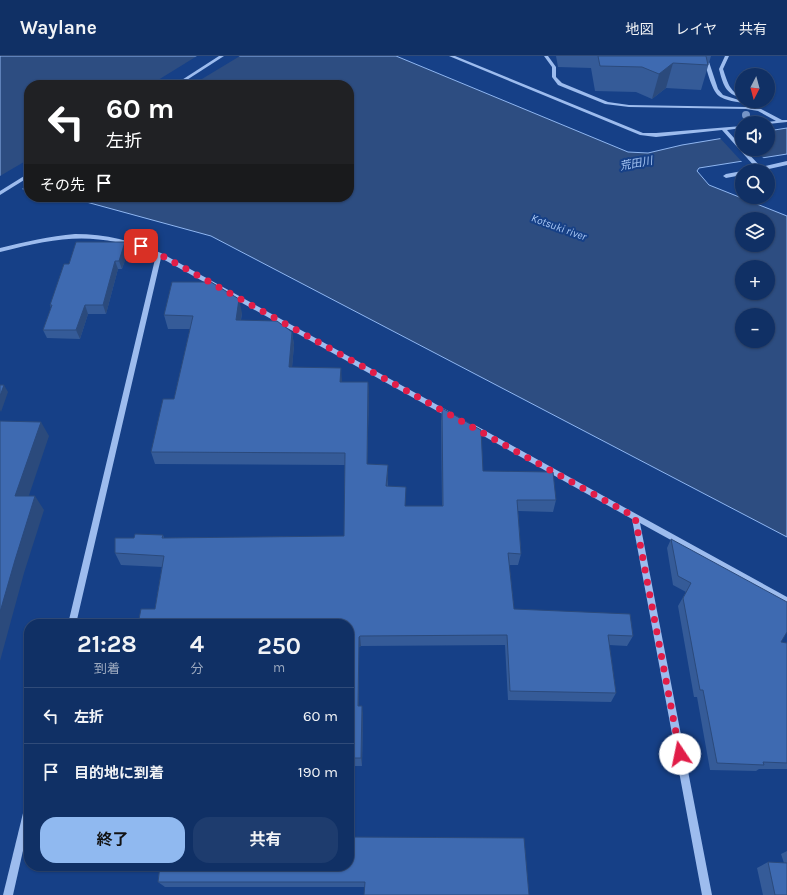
<!DOCTYPE html>
<html lang="ja">
<meta charset="utf-8">
<style>
body{margin:0;font-family:Karla,"Noto Sans JP",sans-serif;background:#1e3c6e;color:#f1f3f6;height:100vh;display:flex;flex-direction:column;font-size:15px;white-space:nowrap}
*{box-sizing:border-box;margin:0}
p{font-size:13px;color:#9ca9bf}
.icon{flex:none;width:22px;height:22px;fill:none;stroke:currentColor;stroke-width:2;stroke-linecap:round;stroke-linejoin:round}
.map{position:relative;flex:1;overflow:hidden}
.panel{position:absolute;left:24px;top:563px;width:330px;height:252px;display:flex;flex-direction:column;background:#103065;border-radius:16px;box-shadow:0 1px 3px #0004,0 0 0 1px #304b79}
.panel>*{flex:none}
.banner{position:absolute;left:24px;top:24px;width:330px;height:122px;border-radius:16px;box-shadow:0 1px 3px #0004,0 0 0 1px #304b79;background:#202124;color:#fff;overflow:hidden}
.needle{width:26px;rotate:186deg}
.tools{position:absolute;left:735px;top:12px;display:grid;gap:8px}
.tools a{display:grid;place-items:center;width:40px;height:40px;border-radius:50%;background:#103065;box-shadow:0 1px 3px #0004,0 0 0 1px #304b79;font-size:20px}
.pin{position:absolute;display:grid;place-items:center;width:34px;height:34px;color:#fff;margin:-17px;border-radius:8px;box-shadow:0 2px 6px #0006}
.me{position:absolute;width:44px;margin:-22px;rotate:349deg;stroke-linejoin:round;filter:drop-shadow(0 0 3px #0008)}
.turn{display:flex;align-items:center;gap:14px;height:84px;padding:0 16px;font-size:18px}
.turn .icon{width:52px;height:52px;stroke-width:2.5}
.turn b{display:block;font-size:28px;line-height:34px}
.then{display:flex;align-items:center;height:38px;padding:0 16px;background:#0003;gap:8px;font-size:15px}
.eta{display:flex;justify-content:space-evenly;align-items:center;height:68px;text-align:center}
.eta b{font-size:24px;font-weight:700;line-height:28px}
.cta{display:flex;gap:8px;margin-top:auto;padding:8px 16px}
.cta a{flex:1;height:46px;border-radius:16px;background:#90b9f0;color:#111;font-size:16px;font-weight:700;line-height:46px;text-align:center}
.cta a+a{background:#1e3c6e;color:#f1f3f6}
ul{padding:0;list-style:none}
li{display:flex;align-items:center;gap:12px;height:56px;padding:0 16px;border-top:1px solid #304b79}
li div{flex:1}
li b{display:block;font-size:15px}
li em{font-style:normal}
header{display:flex;align-items:center;gap:24px;box-sizing:border-box;height:56px;padding:0 20px;background:#103065;border-bottom:1px solid #304b79}
header strong{font-size:19px}
nav{display:flex;gap:22px;margin-inline-start:auto;font-size:14px}
.map>svg:first-child{display:block}
</style>
<header>
<strong>Waylane</strong>
<nav><a>地図</a><a>レイヤ</a><a>共有</a></nav>
</header>
<div class="map">
<svg width="787" height="839" viewBox="0 0 787 839">
<rect width="100%" height="100%" fill="#164087"/>
<!-- water -->
<path fill="#2d4d81" stroke="#8fb6f1" fill-rule="evenodd" d="M0,0H396L628,96L648,97L682,89L742,79V93H768V75L787,72V98L699,112L697,115L709,129L787,160V481L211,180L68,141H349V29H29V134L0,128ZM742,163H768V189H742ZM742,211H768V237H742ZM742,259H768V285H742Z"/>
<!-- pier -->
<g fill="#164087">
<path d="M197,0H240L192,29H150Z"/>
<path d="M740,77L742,79V93H755L765,104L744,108L719,81Z"/>
<path d="M29,103V129L20,134L0,130V120Z"/>
</g>
<g fill="none" stroke-linecap="round" stroke-linejoin="round">
<!-- minor -->
<g fill="#9dbcee" fill-rule="evenodd">
<path d="M219,0H224L179,29H174Z"/>
<path d="M449,0H455L643,77H656L742,70V72L727,74L742,91V93H744L761,111L787,105V109L760,115H746L756,112L722,74L656,81L640,79Z"/>
<path d="M544,0H548L556,11V21L562,27L608,46L629,49L746,51L761,53L782,64H787V66L768,68V67H766V66L776,65L758,55L746,53L629,51L605,48L558,29L552,21V11Z"/>
<path d="M703,0H707L718,33L723,39L742,45L763,46H765V48C755,49 726,46 719,40C711,34 706,10 703,0Z"/>
<path d="M725,0H729L723,13C727,24 729,36 742,40V42C725,38 723,28 719,13Z"/>
<path d="M742,115V119L726,122L723,120L726,118Z"/>
<path d="M29,117V121L0,139V135Z"/>
<path d="M75,178C106,178 133,185 161,197L452,357L453,359L450,362L448,361L161,202L76,568H68L156,199C96,174 60,181 0,196V192C25,186 50,180 75,178Z"/>
<path d="M473,368L787,541V548L640,467L712,839H702L632,463L471,373L470,371L471,369Z"/>
<path d="M29,745V768L13,839H3L25,749L26,746Z"/>
</g>
</g>
<!-- trees -->
<circle fill="#7594c6" cx="746" cy="59" r="4"/>
<!-- wall -->
<g fill="#355b98">
<path d="M556,0H711L701,34L666,32L652,43L636,36L595,35L591,12L558,11Z"/>
<path d="M125,186L128,195L122,213H118L106,258H88L80,283L47,282L43,274L51,252L50,249Z"/>
<path d="M242,257L241,264L292,276L294,289L292,311L342,326H368L369,339L367,408L388,409V430L405,450H442L441,365L442,352L483,415L556,444L553,456L518,455L521,498L518,509H509L514,553L633,580L627,590L609,589L616,637L611,646L508,644L505,589L361,590L359,591V650L363,658L362,710H349V568L155,553L162,511L121,509L115,497L134,482L163,479L164,482L344,480L345,409L155,408L151,396L174,343L190,273H168L164,259Z"/>
<path d="M671,483L781,586L787,587V713H759L756,715L710,714L697,641H694L678,550L686,536L673,529L667,492Z"/>
<path d="M787,795V839H763L757,812L768,806L784,807L781,798Z"/>
<path d="M160,810L529,839L365,831H165L158,826Z"/>
</g>
<!-- shaded-wall -->
<g fill="#2b4a7c">
<path d="M673,7L666,32L652,43L659,18Z"/>
<path d="M125,186L128,195L122,213L119,205Z"/>
<path d="M115,205L118,213L106,258L103,249Z"/>
<path d="M239,243L242,257L238,277L236,264Z"/>
<path d="M85,249L88,258L80,283L76,274Z"/>
<path d="M292,276L294,289L291,324L289,311Z"/>
<path d="M341,312L342,325L341,339L340,326Z"/>
<path d="M368,326L369,339L367,420V408Z"/>
<path d="M4,329L8,336L1,356L0,354V340Z"/>
<path d="M41,366L49,380L24,454L15,440Z"/>
<path d="M388,409V422L386,442V430Z"/>
<path d="M35,440L44,454L24,517L0,605V556L15,504Z"/>
<path d="M360,580L361,590L359,591V658L358,650L359,581Z"/>
<path d="M362,650L363,658L362,710L361,702Z"/>
</g>
<!-- building -->
<g fill="#3e6ab1" stroke="#2b4a7c">
<path d="M598,0H706L708,9L673,7L659,18L642,11L600,10Z"/>
<path d="M76,186H125L119,205H115L103,249H85L76,274H43L52,249H50L64,208H69Z"/>
<path d="M172,226H211L239,243L236,264L277,265L292,276L289,311L341,312L340,326H368L367,408L388,409L386,430L406,431L405,450H443L442,352L481,374L483,415L553,416L556,444H517L521,498L508,497L514,553L630,558L633,580L608,579L616,637L510,635L507,579L360,580L359,581L358,650H362L361,702H349V568H138L141,553H155L164,500L115,497V482H134L135,478L163,479L162,482L344,480L345,397L151,396L163,343H174L193,260L164,259Z"/>
<path d="M0,329H4L0,340Z"/>
<path d="M0,365L41,366L15,440H35L15,504L0,556Z"/>
<path d="M671,483L787,546V576L781,586L787,587V707L763,706L764,709L717,707L703,634H700L683,542L691,527L678,520Z"/>
<path d="M349,781L524,782L529,839H364L365,826H158L160,810H349Z"/>
<path d="M768,806L787,807V839H775Z"/>
</g>
<g fill="none" stroke-linecap="round" stroke-linejoin="round">
<!-- route -->
<path stroke="#e11d48" stroke-width="7" stroke-dasharray="0 12.6" d="M141,190L159,198L635,461L680,698"/>
</g>
<g text-anchor="middle" stroke-width="4" stroke-linejoin="round" paint-order="stroke">
<!-- far-water labels -->
<g font-size="11" font-style="italic" fill="#a8c7f5" stroke="#164087">
<text transform="translate(636 107) rotate(-11)" y="4">荒田川</text>
<text transform="translate(559 171) rotate(20)" y="4">Kotsuki river</text>
</g>
</g>
</svg>
<div class="tools">
<a><svg class="needle" viewBox="-14 -14 28 28"><path d="M0-13l5 13h-10z" fill="#e53935"/><path d="M0 13l5-13h-10z" fill="#9ca9bf"/></svg></a>
<a><svg class="icon" aria-label="sound" viewBox="0 0 24 24"><path d="M4 9h4l5-4v14l-5-4H4zM17 9q2 3 0 6"/></svg></a>
<a><svg class="icon" aria-label="search" viewBox="0 0 24 24"><circle cx="10" cy="10" r="6"/><path d="M15 15l6 6"/></svg></a>
<a><svg class="icon" aria-label="layers" viewBox="0 0 24 24"><path d="M12 4l9 5-9 5-9-5zM3 14l9 5 9-5"/></svg></a>
<a>+</a>
<a>−</a>
</div>
<div class="pin" style="left:141px;top:190px;background:#d93025"><svg class="icon" aria-label="arrive" viewBox="0 0 24 24"><path d="M6 21V4h12l-3 4 3 4H6"/></svg></div>
<svg class="me" style="left:680px;top:698px" viewBox="-20 -20 40 40"><circle r="19" fill="#fff"/><path d="M0-13L10 11 0 6-10 11z" fill="#e11d48"/></svg>
<div class="banner">
<div class="turn"><svg class="icon" aria-label="left" viewBox="0 0 24 24"><path d="M17 20v-9H6M10 6l-5 5 5 5"/></svg><div><b>60 m</b>左折</div></div>
<div class="then">その先<svg class="icon" aria-label="arrive" viewBox="0 0 24 24"><path d="M6 21V4h12l-3 4 3 4H6"/></svg></div>
</div>
<section class="panel">
<div class="eta">
<div><b>21:28</b><p>到着</p></div>
<div><b>4</b><p>分</p></div>
<div><b>250</b><p>m</p></div>
</div>
<ul>
<li><svg class="icon" aria-label="left" viewBox="0 0 24 24"><path d="M17 20v-9H6M10 6l-5 5 5 5"/></svg><div><b>左折</b></div><em>60 m</em></li>
<li><svg class="icon" aria-label="arrive" viewBox="0 0 24 24"><path d="M6 21V4h12l-3 4 3 4H6"/></svg><div><b>目的地に到着</b></div><em>190 m</em></li>
</ul>
<div class="cta"><a>終了</a><a>共有</a></div>
</section>
</div>
